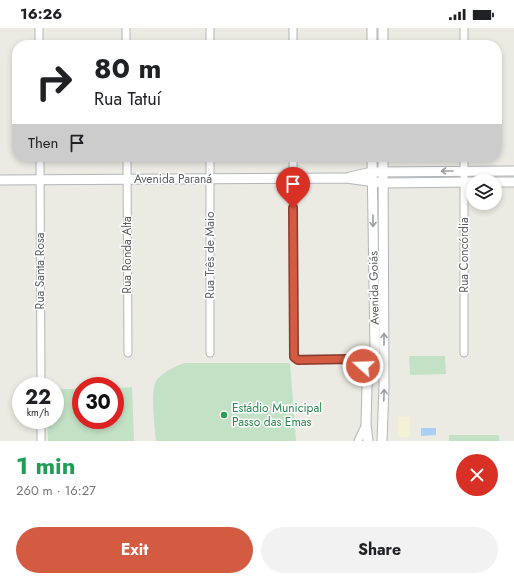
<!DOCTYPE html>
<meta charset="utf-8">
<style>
body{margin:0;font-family:Jost,sans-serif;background:#f2f2f2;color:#202124;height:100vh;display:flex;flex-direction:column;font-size:15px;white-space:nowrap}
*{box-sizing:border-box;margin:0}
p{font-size:13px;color:#757577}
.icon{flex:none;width:22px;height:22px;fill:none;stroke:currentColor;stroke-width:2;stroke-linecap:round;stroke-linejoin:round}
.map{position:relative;height:413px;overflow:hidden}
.panel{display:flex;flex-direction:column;background:#fff;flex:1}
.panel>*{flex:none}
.guide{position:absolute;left:12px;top:12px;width:490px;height:122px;border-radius:16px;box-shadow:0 2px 6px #0003;background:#fff;color:#202124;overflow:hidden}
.fabs{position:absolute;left:466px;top:146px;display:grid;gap:8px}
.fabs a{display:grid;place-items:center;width:36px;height:36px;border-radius:50%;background:#fff;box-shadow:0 2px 6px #0003;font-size:20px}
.speed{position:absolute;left:12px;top:349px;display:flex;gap:8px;font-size:20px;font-weight:700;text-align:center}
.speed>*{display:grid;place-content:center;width:52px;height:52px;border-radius:50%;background:#fff;box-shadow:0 2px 6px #0003;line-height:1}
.speed small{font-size:10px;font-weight:400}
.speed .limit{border:6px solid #d22;background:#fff;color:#111}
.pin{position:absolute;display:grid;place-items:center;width:34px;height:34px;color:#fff;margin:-41px -17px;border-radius:50% 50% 50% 0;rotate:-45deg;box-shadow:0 0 4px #0007}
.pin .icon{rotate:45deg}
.me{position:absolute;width:44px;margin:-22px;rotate:290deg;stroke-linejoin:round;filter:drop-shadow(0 0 3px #0008)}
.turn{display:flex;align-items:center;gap:14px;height:84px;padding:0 16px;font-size:18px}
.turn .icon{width:52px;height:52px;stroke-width:2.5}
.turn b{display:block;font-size:28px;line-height:34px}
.then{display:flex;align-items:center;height:38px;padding:0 16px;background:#0003;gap:8px;font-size:15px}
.round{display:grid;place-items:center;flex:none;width:42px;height:42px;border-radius:21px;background:#f2f2f2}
.head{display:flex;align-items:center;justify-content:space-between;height:68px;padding:0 16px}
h1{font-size:24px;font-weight:700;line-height:30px;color:#1e9e55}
.primary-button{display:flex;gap:8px;margin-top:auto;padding:8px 16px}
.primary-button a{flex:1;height:46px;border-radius:24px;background:#d35b42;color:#fff;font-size:16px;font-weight:700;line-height:46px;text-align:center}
.primary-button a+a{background:#f2f2f2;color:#202124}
.status{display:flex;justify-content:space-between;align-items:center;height:28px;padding:0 20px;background:#fff;direction:ltr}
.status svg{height:11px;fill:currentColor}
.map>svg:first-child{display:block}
</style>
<div class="status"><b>16:26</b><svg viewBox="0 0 49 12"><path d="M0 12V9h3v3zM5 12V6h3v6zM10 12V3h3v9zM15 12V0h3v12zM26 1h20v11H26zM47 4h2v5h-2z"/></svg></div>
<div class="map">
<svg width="514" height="413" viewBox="0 0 514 413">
<rect width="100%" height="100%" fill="#ecebe3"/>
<!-- green -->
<g fill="#c3e1c5">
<path d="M409,328H445L446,346L410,347Z"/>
<path d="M185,335H290L296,413H156C155,400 150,364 156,353C163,344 175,338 185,335Z"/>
<path d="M132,359L134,413H48L47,392H55V361H81V392H115V360Z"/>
<rect x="449" y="407" width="50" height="6"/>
</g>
<!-- sand -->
<rect fill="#f5f1d5" x="398" y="389" width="12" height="20"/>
<!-- water -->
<path fill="#abcef4" d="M421,400H436V407L421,408Z"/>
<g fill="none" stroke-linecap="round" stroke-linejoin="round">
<!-- street casing -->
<g stroke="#b3b5b9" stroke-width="9">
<g id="street">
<path d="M39,0V17"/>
<path d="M126,0V17"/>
<path d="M210,0V17"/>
<path d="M293,0V17"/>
<path d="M464,17V0"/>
<path d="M40,129L41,358"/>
<path d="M127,129L128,325"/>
<path d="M293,129L294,329L298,331H351L361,336L370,345"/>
<path d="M210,325V129"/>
<path d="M464,325V129"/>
<path d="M41,392V413"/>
<path d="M358,413L366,396"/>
</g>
</g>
<!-- secondary casing -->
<g stroke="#b2b5b9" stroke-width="11">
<g id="secondary">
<path d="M372,0V17"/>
<path d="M383,0V17"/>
<path d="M350,149L372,144L514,143"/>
<path d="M0,152L346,150L383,155L473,154"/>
<path d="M495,154H514"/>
<path d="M368,413L366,396L367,358L375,322L372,129"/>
<path d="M382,413L384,358L383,129"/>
</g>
</g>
<!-- street -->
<use href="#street" stroke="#fff" stroke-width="7"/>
<!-- secondary -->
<use href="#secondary" stroke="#fff" stroke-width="9"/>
</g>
<!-- one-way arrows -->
<defs><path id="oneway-shaft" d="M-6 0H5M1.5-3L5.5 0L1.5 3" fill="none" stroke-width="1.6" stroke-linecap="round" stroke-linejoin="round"/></defs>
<g stroke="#9d9ea1">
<use href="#oneway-shaft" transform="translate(447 143) rotate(180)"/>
<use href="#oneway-shaft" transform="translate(373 193) rotate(89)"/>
<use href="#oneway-shaft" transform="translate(384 311) rotate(-90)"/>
<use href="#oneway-shaft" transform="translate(384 367) rotate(-88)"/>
</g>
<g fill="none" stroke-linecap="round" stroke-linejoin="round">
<!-- route casing -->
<g stroke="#893b2b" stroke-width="10">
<path id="route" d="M293,180L294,329L298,332L351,331L358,334L363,338"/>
</g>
<!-- route -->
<use href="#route" stroke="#d35b42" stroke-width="7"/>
</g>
<!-- markers -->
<circle fill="#2e9e5b" stroke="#fff" stroke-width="1.5" cx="224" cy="387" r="4"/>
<g text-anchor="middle" stroke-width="3" stroke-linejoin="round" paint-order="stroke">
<!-- street labels -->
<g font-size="12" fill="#5b5e62" stroke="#fff">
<text x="173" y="155">Avenida Paraná</text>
<text transform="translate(127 227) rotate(-90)" y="4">Rua Ronda Alta</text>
<text transform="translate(210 227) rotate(-90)" y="4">Rua Três de Maio</text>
<text transform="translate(464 227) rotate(-90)" y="4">Rua Concórdia</text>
<text transform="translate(40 243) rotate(-90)" y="4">Rua Santa Rosa</text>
<text transform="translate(374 260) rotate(-91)" y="4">Avenida Goiás</text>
</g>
<!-- leisure labels -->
<g font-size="12" fill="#27864d" stroke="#fff" text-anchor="start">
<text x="232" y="384">Estádio Municipal<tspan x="232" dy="14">Passo das Emas</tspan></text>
</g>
</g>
</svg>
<div class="fabs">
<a><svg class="icon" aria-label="layers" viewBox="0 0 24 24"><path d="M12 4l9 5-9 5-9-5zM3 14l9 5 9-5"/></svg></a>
</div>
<div class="speed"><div>22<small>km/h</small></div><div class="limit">30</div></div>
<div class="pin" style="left:293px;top:180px;background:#d93025"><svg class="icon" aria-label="arrive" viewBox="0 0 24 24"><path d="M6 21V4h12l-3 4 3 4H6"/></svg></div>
<svg class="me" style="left:363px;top:338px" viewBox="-20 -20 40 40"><circle r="17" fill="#d35b42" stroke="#fff" stroke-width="3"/><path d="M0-11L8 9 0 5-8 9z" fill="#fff"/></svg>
<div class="guide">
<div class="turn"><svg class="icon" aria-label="right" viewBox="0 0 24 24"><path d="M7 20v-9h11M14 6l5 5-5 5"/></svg><div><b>80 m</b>Rua Tatuí</div></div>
<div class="then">Then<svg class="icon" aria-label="arrive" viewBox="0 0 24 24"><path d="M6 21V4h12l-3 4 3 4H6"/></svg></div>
</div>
</div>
<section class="panel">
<div class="head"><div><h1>1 min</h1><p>260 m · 16:27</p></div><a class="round" style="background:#d93025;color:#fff"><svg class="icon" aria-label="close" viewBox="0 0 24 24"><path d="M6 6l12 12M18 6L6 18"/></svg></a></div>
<div class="primary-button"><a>Exit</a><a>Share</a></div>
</section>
